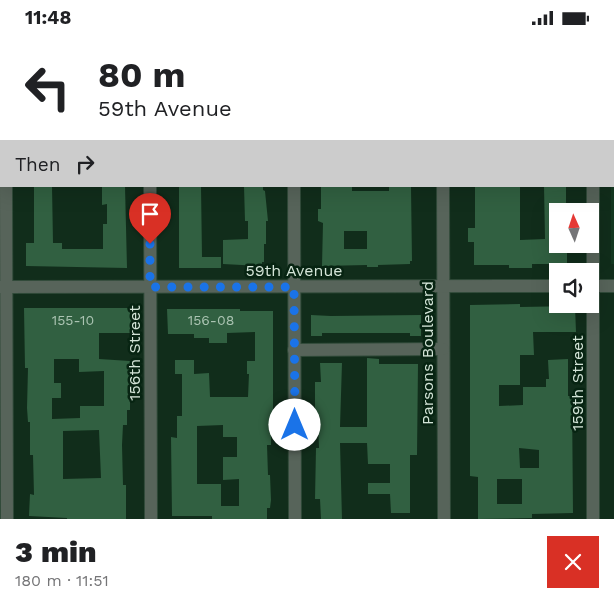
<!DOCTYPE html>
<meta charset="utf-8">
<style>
body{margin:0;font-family:"Work Sans",sans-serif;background:#f2f2f2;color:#202124;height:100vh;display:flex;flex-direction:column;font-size:19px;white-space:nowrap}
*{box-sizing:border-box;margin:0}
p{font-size:16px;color:#757577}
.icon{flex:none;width:28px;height:28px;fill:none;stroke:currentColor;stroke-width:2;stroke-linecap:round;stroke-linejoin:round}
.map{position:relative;height:484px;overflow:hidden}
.side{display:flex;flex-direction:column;background:#fff;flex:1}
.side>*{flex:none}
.hud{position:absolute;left:0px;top:0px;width:615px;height:152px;box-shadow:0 5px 20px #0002;background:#fff;color:#202124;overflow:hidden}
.needle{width:32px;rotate:357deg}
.fabs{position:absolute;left:549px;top:168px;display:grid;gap:10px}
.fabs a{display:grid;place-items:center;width:50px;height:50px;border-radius:0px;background:#fff;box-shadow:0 5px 20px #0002;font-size:25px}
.pin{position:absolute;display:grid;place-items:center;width:42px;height:42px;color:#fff;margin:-51px -21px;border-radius:50% 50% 50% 0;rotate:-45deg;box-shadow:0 0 5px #0007}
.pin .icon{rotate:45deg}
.me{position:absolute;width:55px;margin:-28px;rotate:0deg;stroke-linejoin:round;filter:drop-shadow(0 0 4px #0008)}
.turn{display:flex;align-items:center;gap:18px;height:105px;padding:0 15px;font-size:22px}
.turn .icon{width:65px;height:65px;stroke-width:2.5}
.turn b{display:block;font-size:35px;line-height:42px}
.then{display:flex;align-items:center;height:48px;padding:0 15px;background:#0003;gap:10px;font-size:19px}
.round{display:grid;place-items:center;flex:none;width:52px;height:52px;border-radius:0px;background:#f2f2f2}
.summary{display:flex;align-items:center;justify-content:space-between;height:85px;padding:0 15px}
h1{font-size:30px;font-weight:800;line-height:38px}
.status{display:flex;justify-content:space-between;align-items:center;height:35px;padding:0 25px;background:#fff;direction:ltr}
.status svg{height:14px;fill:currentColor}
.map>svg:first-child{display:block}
</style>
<div class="status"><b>11:48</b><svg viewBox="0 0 49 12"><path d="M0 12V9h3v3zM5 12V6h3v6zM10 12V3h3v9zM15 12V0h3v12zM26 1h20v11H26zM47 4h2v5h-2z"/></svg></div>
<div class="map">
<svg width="614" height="484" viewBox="0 0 614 484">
<rect width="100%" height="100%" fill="#112d1b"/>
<!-- built -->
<path fill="#143821" d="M614,41V229H611V151H614Z"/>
<!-- building -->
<g fill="#316041" fill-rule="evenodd">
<path d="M34,151H52L53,208H62V214H103V189H107V169L102,170V151H125L127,233L26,231V208H34Z"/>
<path d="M179,151H201L202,222H221V233H179Z"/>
<path d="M244,151L263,152V155L265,156L268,186H266V209H264V227H262V231L223,229V205L248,204V186H245Z"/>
<path d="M321,151H352V156H389V151L411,152L412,226H410V229L378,230V232H367V230L322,231L323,188L318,186V174H321ZM344,196H367V214H344Z"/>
<path d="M475,151H520V205L545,204L544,151L566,152V176H558V215H567V229H532V233H509V230H474V207H468V193H475Z"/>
<path d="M520,269V272L575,271L576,297H533L534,320H520V350H499V371L523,370V352H546V344H549L548,325L568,324V361H572L573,478L532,479V483L478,484V442L470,441V270ZM519,413L539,415V433H520ZM497,444H522V469H497Z"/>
<path d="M24,273H133V298H99V324L130,326V375H127V390H123L122,410L123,450H126V484H67V483L29,481L30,459L34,460L33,420H30V387H28L27,373L28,333H25ZM54,324H79V337L104,336V371H80V383L52,384V363H61V348H54ZM99,395L101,443L63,444V396Z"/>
<path d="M167,274H240V276H273V387H271V410H267L268,440H270L271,465L270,473H267V484H212V481H172L171,402L177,403V381H182V339H175V325H194V339L209,338L210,362H248L249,339H247V326H255V297L227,298V308H209V303H194V299H168ZM223,390V402H237V422H223V445L239,444V471H221V449H197V391Z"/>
<path d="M311,280L331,281L421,280V301H410V298H322V301H311Z"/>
<path d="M367,323L379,324V329H418L417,420H410V478H391L390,459H368V448H390V429H368L367,408H340L342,484H321L320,464H315L316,413H319L318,387H315V347H321L320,328H342L340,392H367Z"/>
</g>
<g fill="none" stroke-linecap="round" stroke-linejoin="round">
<!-- minor casing -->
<g stroke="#304a39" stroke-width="14">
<g id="minor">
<path d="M6,0V1"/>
<path d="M150,0V1"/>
<path d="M294,0V1"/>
<path d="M443,0V1"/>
<path d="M592,0V1"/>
<path d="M0,108H1"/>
<path d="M6,151L7,484"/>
<path d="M150,151L151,484"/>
<path d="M294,151L295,484"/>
<path d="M443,151L444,484"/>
<path d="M593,151V484"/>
<path d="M590,251H614"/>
<path d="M0,252L558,251"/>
<path d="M294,315L443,314"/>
</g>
</g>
<!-- minor -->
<use href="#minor" stroke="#57645a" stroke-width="12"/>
</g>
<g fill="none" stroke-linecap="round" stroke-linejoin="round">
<!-- route -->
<path stroke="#1a73e8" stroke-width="9" stroke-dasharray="0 16.2" d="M150,209V252H294L295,390"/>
</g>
<g text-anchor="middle" stroke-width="5" stroke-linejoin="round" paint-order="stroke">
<!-- number labels -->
<g font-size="14" fill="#abc4b2">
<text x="73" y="290">155-10</text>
<text x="211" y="290">156-08</text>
</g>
<!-- street labels -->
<g font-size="16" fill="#d4e5d8" stroke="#072412">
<text x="294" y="241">59th Avenue</text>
<text transform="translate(134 318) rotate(-90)" y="6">156th Street</text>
<text transform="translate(427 318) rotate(-90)" y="6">Parsons Boulevard</text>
<text transform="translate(577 348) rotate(-90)" y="6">159th Street</text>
</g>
</g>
</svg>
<div class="fabs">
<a><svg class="needle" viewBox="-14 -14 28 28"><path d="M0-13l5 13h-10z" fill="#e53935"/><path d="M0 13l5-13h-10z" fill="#757577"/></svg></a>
<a><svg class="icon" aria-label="sound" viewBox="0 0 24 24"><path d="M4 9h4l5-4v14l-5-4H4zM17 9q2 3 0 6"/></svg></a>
</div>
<div class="pin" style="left:150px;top:209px;background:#d93025"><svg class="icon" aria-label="arrive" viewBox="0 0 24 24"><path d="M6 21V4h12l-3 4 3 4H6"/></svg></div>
<svg class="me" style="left:295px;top:390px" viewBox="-20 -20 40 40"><circle r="19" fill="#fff"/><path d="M0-13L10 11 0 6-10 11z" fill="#1a73e8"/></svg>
<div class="hud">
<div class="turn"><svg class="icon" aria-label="left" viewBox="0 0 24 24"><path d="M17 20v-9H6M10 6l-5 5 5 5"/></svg><div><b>80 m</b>59th Avenue</div></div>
<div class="then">Then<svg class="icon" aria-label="right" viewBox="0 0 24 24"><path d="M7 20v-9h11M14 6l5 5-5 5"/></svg></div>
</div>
</div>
<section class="side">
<div class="summary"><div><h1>3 min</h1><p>180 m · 11:51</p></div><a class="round" style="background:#d93025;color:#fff"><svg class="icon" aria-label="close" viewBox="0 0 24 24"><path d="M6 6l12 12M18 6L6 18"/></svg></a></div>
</section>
